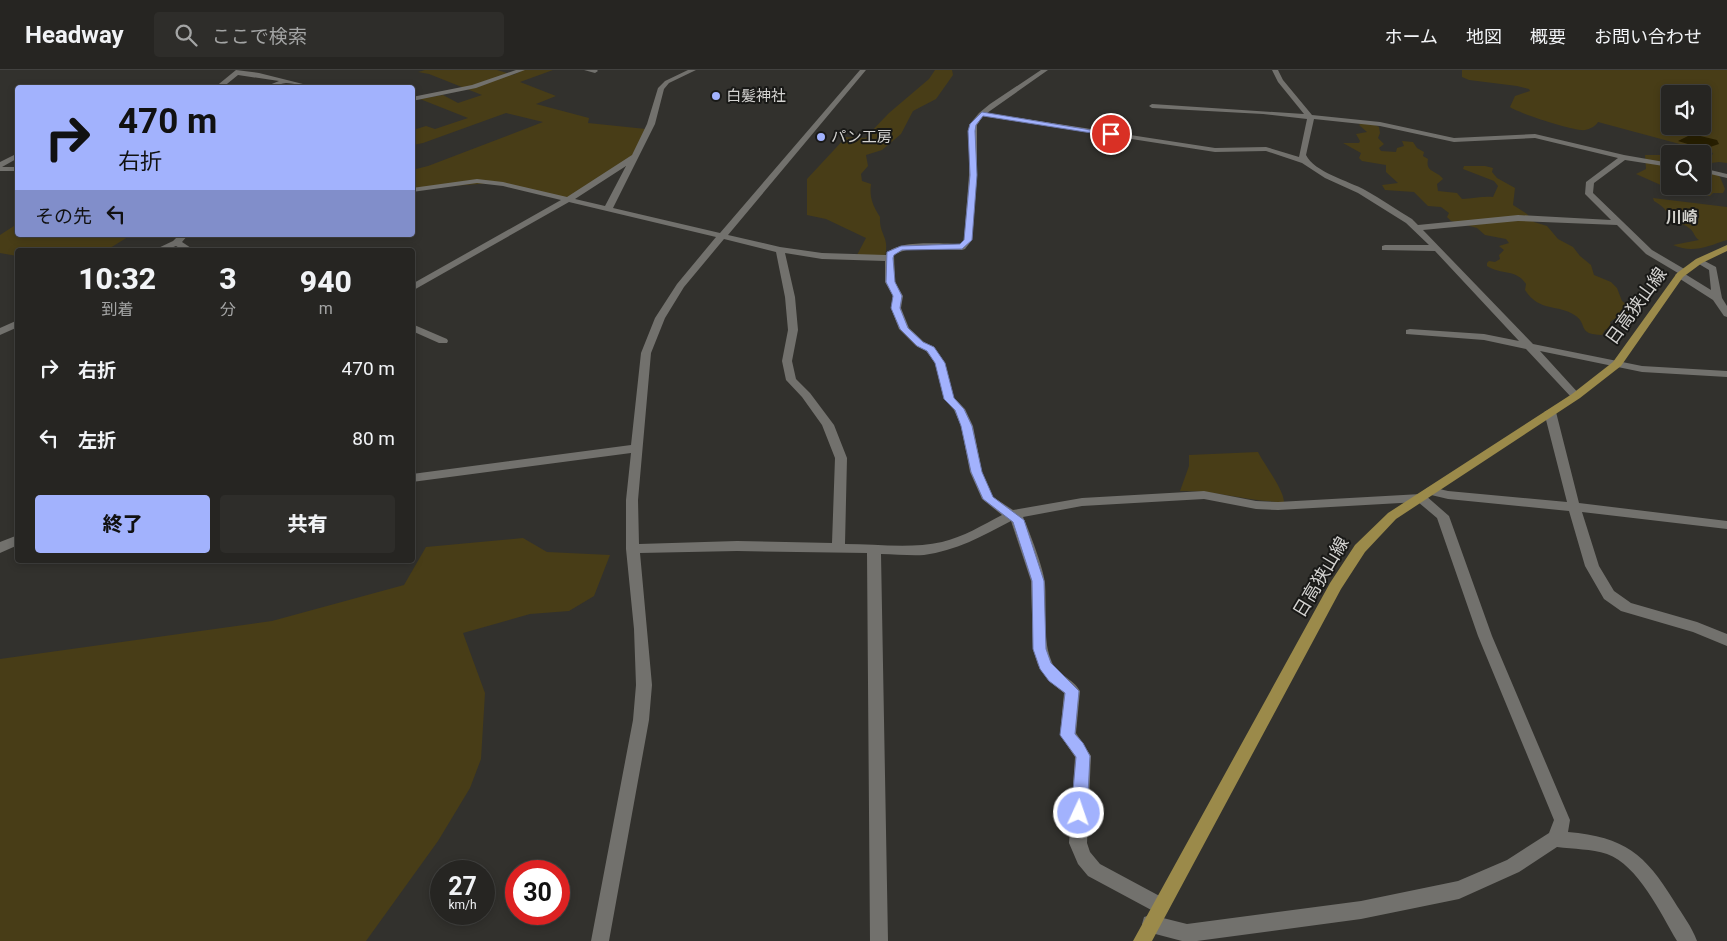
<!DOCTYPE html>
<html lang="ja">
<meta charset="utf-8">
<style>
body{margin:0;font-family:Roboto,"Noto Sans JP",sans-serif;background:#2e2d2a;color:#f1f3f6;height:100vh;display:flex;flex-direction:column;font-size:19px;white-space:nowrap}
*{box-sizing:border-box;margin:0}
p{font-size:16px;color:#a4a5a5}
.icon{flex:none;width:28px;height:28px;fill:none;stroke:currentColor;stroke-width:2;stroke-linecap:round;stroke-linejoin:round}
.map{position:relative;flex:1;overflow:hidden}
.sheet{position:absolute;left:15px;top:178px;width:400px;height:315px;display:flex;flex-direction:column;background:#262522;border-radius:5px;box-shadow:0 2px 8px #0003,0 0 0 1px #424240}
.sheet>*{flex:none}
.hud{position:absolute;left:15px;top:15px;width:400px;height:152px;border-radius:5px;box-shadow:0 2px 8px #0003,0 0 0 1px #424240;background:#a2b2fd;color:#111;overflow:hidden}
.buttons{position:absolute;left:1661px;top:15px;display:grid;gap:10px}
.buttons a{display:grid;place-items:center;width:50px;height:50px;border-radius:5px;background:#262522;box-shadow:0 2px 8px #0003,0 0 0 1px #424240;font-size:25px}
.speed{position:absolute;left:430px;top:790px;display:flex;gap:10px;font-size:25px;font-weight:700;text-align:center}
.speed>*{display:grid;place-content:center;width:65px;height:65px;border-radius:50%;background:#262522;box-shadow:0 2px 8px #0003,0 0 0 1px #424240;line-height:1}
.speed small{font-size:12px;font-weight:400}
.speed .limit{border:8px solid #d22;background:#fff;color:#111}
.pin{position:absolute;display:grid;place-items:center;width:42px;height:42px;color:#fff;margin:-21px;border:2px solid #fff;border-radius:50%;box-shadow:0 1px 5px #0007}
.me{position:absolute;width:55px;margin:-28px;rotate:3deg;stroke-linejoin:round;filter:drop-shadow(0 0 4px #0008)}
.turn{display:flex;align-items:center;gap:18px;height:105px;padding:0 20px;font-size:22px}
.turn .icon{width:65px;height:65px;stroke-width:2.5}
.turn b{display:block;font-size:35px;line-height:42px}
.then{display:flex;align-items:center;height:48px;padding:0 20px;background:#0003;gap:10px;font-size:19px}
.eta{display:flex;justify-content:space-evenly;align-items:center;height:85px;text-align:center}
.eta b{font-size:30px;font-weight:800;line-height:35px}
.button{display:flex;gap:10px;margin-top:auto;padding:10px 20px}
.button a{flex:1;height:58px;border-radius:5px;background:#a2b2fd;color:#111;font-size:20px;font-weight:800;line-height:58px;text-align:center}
.button a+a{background:#2e2d2a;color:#f1f3f6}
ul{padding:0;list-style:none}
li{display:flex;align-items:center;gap:15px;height:70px;padding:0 20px}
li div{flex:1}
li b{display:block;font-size:19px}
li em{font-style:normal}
header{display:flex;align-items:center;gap:30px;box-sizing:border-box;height:70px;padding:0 25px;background:#262522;border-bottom:1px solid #424240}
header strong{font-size:24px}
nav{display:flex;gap:28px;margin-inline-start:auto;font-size:18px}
.search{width:350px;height:45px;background:#2e2d2a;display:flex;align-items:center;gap:12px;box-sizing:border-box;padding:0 18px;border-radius:5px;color:#a4a5a5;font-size:19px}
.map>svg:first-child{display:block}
</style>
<header>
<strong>Headway</strong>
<div class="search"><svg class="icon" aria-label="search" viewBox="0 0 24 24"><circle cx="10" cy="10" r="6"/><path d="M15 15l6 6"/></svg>ここで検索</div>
<nav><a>ホーム</a><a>地図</a><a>概要</a><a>お問い合わせ</a></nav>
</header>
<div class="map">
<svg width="1727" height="871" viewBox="0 0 1727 871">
<rect width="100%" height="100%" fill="#32312d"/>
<!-- green -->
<g fill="#483d17" fill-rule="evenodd">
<path d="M425,0H497L513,5L523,0H553L520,12L556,26L536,34L589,48L588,53L646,59L632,86L568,128L492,113L413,119L412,100L428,96L543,52L506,43L423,73L413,75V60L426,56L435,59L468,48L420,29L443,25L458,33L482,25L429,4L418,2Z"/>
<path d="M935,0H952L953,5L936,29L913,41L901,64L882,80L866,85L868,96L861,104L862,111L871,114C869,127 873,136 880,147C879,165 890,167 885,186L857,185L866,168L826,149L807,145V109L846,67L865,68L889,43L929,9Z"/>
<path d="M1462,0H1727V93L1719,92L1703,94L1720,107L1725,119L1723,123H1713L1710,126L1672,120L1636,104L1646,99L1645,85H1662L1666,81L1688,84H1670V116H1702L1703,87L1711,88L1713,83L1598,52C1596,56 1590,59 1585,60C1576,62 1518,43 1510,37L1515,26L1530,21L1529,19L1517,16L1469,10L1462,7ZM1670,24H1702V56H1670Z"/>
<path d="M1361,53L1373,54L1379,57L1380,63L1378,68L1384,74L1379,78L1381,81L1396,82L1397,78L1404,76L1402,71L1413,72L1417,78L1424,82L1423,86L1428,89C1425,103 1437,100 1443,109L1437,114L1438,121L1457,123L1462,129C1473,129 1482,126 1493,127L1498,116L1494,111L1463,99L1464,96H1485L1493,98L1492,102L1497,108L1515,118L1513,135L1527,144L1534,152L1547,156L1558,169L1573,177L1580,186L1591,195L1594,205L1611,212L1617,218L1622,231L1635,241L1637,245L1627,251L1614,249L1610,252L1611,257L1605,260L1602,265C1577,264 1588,255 1576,246C1557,233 1540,243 1525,220L1526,214C1517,199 1501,205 1487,196V193L1489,191L1495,192L1500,189L1499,185L1504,180L1499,176L1509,173L1506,169L1485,165L1477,158L1451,151L1447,147L1449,143L1441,137L1428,136L1414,122L1385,120L1382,115L1398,113L1386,102V95L1362,91L1359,88L1361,83L1343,73H1359L1360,71L1356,64L1367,62L1359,55Z"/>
<path d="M1653,128L1727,137V170C1708,176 1693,184 1673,175L1699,170C1694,167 1694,161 1689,158C1682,152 1673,154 1666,151L1669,146C1665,138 1661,135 1654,131Z"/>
<path d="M17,154L18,165H131L107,180H18L17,186L0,183V165Z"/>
<path d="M1258,382C1264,394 1284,420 1284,432C1249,432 1216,420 1180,421L1189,396V385Z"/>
<path d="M523,468L547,482L610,485L594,526L569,541L530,544L463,563L485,623L481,689L470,718L438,771L366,871H0V589L272,551L404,515L426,477Z"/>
</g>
<!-- water -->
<path fill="#271f02" d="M1692,64L1717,70L1719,74L1704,79L1678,71Z"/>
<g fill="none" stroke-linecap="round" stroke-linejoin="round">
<!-- minor -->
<g fill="#72716d" fill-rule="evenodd">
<path d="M236,0L259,3L319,18C308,18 294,13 286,13C278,14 271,18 262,18L279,11L238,5L222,18H214Z"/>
<path d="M516,0H525L476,18L412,31V27L472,15Z"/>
<path d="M584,0H597L598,1L595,3Z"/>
<path d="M688,0H696L669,13L664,19L655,54L613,138L720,163L860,0H866L728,165L780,177L822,183L886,185C894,169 943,174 960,174L964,170L969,105V55L979,43L990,34L1041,0H1048L987,43L1215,78L1266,77L1299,87L1307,49L1263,44L1152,38L1149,36L1152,34L1304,44L1278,12L1272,0H1278L1283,10L1312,45L1380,52L1454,68L1535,64L1624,85L1670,93V97L1625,90L1594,113L1593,123L1652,180L1686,200L1688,202L1685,204L1711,220L1709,200L1694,191L1699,188L1716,197L1722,228L1727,236V247L1724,246L1713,230L1677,207L1675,205L1678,203L1646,184L1617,155L1518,151L1423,160L1533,274L1642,296L1727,301V307L1642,302L1540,281L1581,326L1576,329L1572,328L1526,279L1484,270L1406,264V260L1410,259L1484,264L1519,271L1435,181L1382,180V176L1385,175H1429L1406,153L1358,123L1325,108L1302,93L1266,81L1215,82L983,46L977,55V105L972,170L965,179L962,180C941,179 913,174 894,185L895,212L903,226L901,238L909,258L924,272L934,277L945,293L954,328L965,339L973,356L982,402L993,427L1013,440L1082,428L1204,421L1256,431L1278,432L1421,424L1425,425L1449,446L1492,566L1570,750L1568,762C1625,767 1645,784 1674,831C1682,844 1692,857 1697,871H1677C1661,844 1638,795 1607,784C1591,779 1574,779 1557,777L1519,802L1459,829L1361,849L1197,871H1182L1144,861L1142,854L1144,847L1151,845L1187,854L1361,831L1458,811L1507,790L1549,763L1554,750L1478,566L1437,448L1418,432L1278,440L1256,439L1204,429L1082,436L1023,447C1029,460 1044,500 1045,513C1047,538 1042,567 1051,590C1056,605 1073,608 1080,621L1076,663L1091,686L1087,773L1090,782L1100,794L1167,830L1170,836L1167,842L1161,845L1155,842L1088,806L1078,794L1069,773L1075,687L1060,665L1064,623L1049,611L1038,595L1033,579L1031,511L1011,451C983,466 955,481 924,485C910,486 895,484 881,484L888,871H870L867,483L737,481L640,483L652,615L649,650L609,871H591L633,650L636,615L634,559L626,479V430L631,383L412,412V404L631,375L641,283L655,248L677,214L716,167L569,132L412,221V214L561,130L503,116L477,113L412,122V118L477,109L503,112L567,127L632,85L647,54L658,18L665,11ZM1314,49L1380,56L1454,72L1535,68L1618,88L1586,112L1585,124L1611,150L1518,145L1418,155L1412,149C1397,140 1381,129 1365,120C1349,111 1314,102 1306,85ZM626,96L605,136L575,129ZM724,169L776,182L785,227L788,260L782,291L786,310L802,327L822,355L835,388L832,473L737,471L639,474L638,430L651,283L665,248L684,217ZM785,183L822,189L885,191V212L893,226L891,238L899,259L916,276L926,281L935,293L944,329L954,340L961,356L970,402L982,429L1002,445C983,455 963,467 942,472C911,479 876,474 845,474L847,388L834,355L810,323L796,309L792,291L798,260L795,227Z"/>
<path d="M18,83V88L2,97H18V101H0V92Z"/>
<path d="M1702,98L1727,104V108L1702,102Z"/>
<path d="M179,165H188L182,172L194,180H183L176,176L166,180H154L173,171Z"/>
<path d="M18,250V257L0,265V258Z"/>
<path d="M412,254L447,269L448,271L447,273H439L412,261Z"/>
<path d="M1550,339L1556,342L1579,433L1727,451V459L1582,442L1599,496L1614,521L1631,533L1697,552L1727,564V576L1693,562L1621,541L1604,529L1585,496L1569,441L1448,429L1427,424L1425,421L1427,418L1431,417L1448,421L1567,432L1544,342Z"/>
<path d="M18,465V475L0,483V472Z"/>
</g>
<!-- major -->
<path fill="#9b8a4a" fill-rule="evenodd" d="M1727,175V181L1702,193L1683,207L1621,296L1580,328L1396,449L1365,482L1341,519L1152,871H1133L1330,513L1355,475L1388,443L1572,324L1613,292L1677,203L1696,189Z"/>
</g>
<!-- route -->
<path fill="#a2b2fd" stroke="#6974a4" d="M982,42L1115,64L1111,66L983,46L976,55L975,61L977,105L972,170L962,179L902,180L894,185L893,188L895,212L902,226L900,238L908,258L923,272L934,277L945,293L954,328L964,339L972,356L982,402L993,427L1024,450L1044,511L1046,579L1051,593L1079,621L1075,664L1083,673L1090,686L1087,743L1084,748L1079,750L1074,748L1071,743L1076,687L1060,665L1065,623L1049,611L1040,599L1033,579L1032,511L1013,452L983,429L971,402L961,356L955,340L944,329L935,293L927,281L917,276L900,259L891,238L893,226L886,212L887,182L901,176L960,174L964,170L970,105L968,61L970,54Z"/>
<!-- markers -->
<g fill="#a2b2fd" stroke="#191917" stroke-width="2">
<circle cx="716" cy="26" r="5"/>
<circle cx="821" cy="67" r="5"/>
</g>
<g text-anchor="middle" stroke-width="4" stroke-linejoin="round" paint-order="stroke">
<!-- far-poi labels -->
<g font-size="15" fill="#d4d3d1" stroke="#191917" text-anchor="start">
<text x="726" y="31">白髪神社</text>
<text x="831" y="72">パン工房</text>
</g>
<!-- far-quarter labels -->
<g font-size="16" font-weight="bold" fill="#d2d1cc" stroke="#191917">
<text x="1682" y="153">川崎</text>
</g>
<!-- street labels -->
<g font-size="18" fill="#d4d3d1" stroke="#191917">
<text transform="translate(1636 236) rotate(-54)" y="6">日高狭山線</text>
<text transform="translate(1321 507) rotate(-59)" y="6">日高狭山線</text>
</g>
</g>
</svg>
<div class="buttons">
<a><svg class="icon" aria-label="sound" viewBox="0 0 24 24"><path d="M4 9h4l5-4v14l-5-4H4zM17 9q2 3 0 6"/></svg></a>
<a><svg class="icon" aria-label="search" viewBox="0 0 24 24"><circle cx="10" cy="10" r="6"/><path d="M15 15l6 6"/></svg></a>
</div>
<div class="speed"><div>27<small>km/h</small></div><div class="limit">30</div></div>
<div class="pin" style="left:1111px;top:64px;background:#d93025"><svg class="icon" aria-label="arrive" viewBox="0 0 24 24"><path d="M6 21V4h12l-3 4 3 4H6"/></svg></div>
<svg class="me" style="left:1079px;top:743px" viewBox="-20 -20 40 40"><circle r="17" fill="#a2b2fd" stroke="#fff" stroke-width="3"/><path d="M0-11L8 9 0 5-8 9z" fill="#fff"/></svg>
<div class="hud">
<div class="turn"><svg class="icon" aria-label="right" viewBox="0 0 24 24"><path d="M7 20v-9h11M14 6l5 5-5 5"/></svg><div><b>470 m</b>右折</div></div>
<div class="then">その先<svg class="icon" aria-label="left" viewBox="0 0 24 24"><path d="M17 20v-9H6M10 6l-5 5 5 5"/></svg></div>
</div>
<section class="sheet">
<div class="eta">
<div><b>10:32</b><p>到着</p></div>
<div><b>3</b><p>分</p></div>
<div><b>940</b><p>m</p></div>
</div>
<ul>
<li><svg class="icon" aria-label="right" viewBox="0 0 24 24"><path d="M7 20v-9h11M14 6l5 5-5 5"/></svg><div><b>右折</b></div><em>470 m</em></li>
<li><svg class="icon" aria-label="left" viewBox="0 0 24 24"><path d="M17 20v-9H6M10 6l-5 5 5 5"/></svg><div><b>左折</b></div><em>80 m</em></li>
</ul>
<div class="button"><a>終了</a><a>共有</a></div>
</section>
</div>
